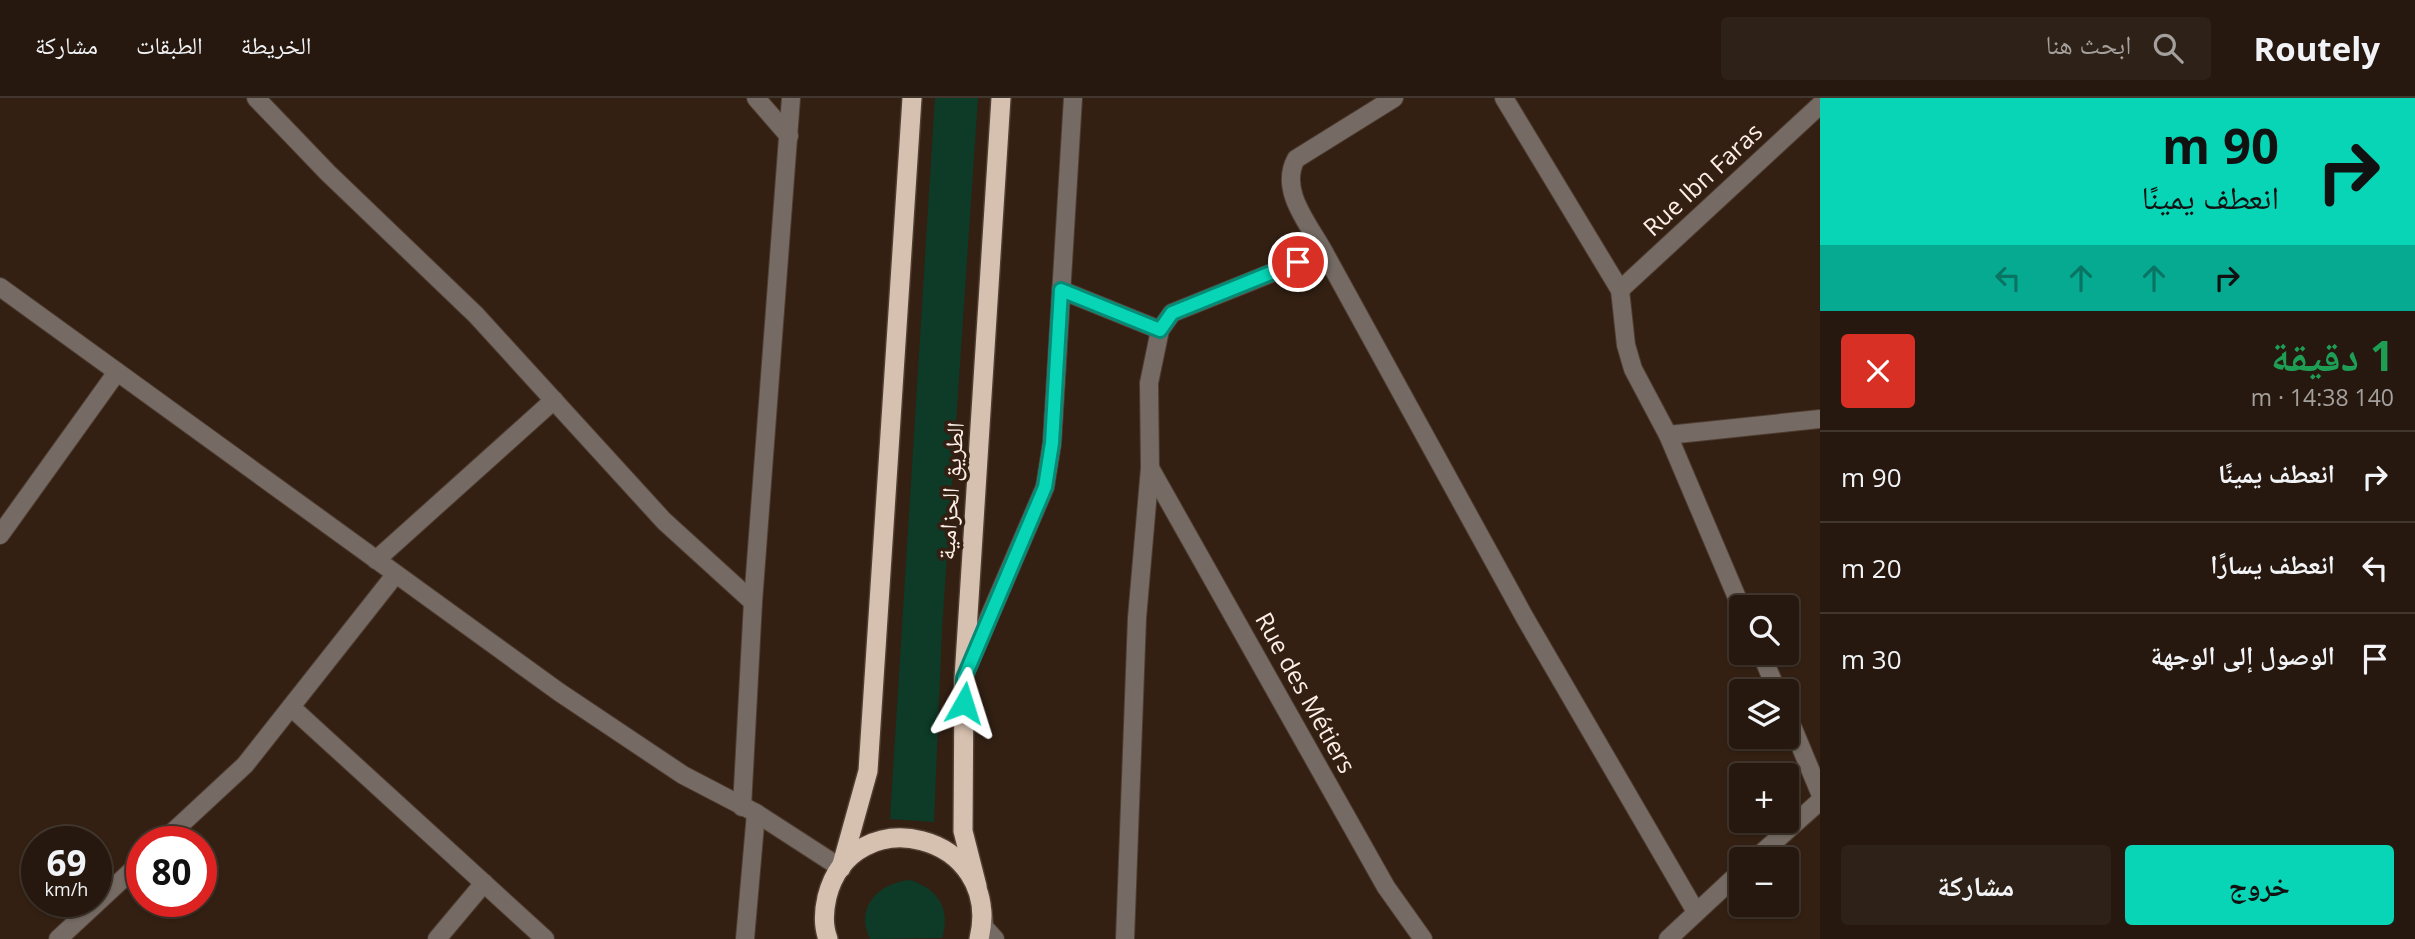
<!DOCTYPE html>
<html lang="ar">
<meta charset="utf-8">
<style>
body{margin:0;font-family:"Open Sans","Noto Naskh Arabic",sans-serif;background:#2e2117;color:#f1f3f6;direction:rtl;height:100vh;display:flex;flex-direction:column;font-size:26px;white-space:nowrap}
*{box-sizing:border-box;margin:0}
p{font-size:23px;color:#a4a09e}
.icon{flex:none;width:38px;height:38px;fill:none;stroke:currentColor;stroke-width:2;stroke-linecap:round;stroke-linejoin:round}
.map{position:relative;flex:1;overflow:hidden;direction:ltr}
.sheet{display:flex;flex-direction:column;background:#26180e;width:595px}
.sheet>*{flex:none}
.top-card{background:#07d5b5;color:#111;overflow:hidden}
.fabs{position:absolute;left:1729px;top:497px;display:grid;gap:14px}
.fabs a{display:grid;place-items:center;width:70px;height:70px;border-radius:7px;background:#26180e;box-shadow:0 2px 5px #0004,0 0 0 2px #42372e;font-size:35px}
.speed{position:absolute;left:21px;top:728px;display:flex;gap:14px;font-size:35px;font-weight:700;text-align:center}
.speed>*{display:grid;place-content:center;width:91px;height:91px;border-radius:50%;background:#26180e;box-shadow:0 2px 5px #0004,0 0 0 2px #42372e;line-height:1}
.speed small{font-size:18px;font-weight:400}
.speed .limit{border:10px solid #d22;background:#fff;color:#111}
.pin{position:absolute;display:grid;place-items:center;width:60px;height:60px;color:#fff;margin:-30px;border:4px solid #fff;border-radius:50%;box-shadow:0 2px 7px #0007}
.me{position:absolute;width:77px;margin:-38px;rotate:6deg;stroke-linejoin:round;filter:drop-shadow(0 0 5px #0008)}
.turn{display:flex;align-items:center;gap:24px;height:147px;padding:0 21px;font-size:32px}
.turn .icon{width:91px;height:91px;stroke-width:2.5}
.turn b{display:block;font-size:49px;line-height:60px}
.lanes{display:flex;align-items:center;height:66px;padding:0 21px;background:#0003;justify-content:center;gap:35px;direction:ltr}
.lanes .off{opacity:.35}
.round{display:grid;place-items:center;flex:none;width:74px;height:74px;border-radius:7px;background:#2e2117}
.summary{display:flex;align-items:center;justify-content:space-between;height:119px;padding:0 21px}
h1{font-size:42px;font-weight:700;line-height:52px;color:#1e9e55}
.cta{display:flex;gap:14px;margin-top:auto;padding:14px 21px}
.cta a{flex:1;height:80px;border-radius:7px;background:#07d5b5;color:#111;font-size:28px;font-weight:700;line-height:80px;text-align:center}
.cta a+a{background:#2e2117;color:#f1f3f6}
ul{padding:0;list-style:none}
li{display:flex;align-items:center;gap:21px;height:91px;padding:0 21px;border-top:2px solid #42372e}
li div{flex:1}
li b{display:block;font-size:26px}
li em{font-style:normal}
header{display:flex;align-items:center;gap:42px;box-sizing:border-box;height:98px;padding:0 35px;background:#26180e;border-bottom:2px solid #42372e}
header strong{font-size:33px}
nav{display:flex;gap:38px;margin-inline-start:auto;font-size:24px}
.search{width:490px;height:63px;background:#2e2117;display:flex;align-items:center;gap:18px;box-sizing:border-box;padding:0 24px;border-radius:7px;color:#a4a09e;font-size:26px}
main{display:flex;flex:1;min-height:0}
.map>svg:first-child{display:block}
</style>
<header>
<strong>Routely</strong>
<div class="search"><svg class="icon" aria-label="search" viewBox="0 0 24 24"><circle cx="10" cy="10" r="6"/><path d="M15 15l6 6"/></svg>ابحث هنا</div>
<nav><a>الخريطة</a><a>الطبقات</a><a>مشاركة</a></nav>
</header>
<main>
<section class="sheet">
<div class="top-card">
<div class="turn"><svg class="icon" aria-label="right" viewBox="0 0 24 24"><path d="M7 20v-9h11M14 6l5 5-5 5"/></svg><div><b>90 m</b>انعطف يمينًا</div></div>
<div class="lanes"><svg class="icon off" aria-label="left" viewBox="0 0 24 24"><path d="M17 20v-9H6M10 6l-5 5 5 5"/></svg><svg class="icon off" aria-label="ahead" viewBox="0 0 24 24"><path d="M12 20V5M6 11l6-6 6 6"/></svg><svg class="icon off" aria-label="ahead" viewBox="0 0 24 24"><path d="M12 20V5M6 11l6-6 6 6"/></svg><svg class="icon" aria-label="right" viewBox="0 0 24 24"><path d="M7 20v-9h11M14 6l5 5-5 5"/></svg></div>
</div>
<div class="summary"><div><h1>1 دقيقة</h1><p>140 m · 14:38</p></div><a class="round" style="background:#d93025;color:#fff"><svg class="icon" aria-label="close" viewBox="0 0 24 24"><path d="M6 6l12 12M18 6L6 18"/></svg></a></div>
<ul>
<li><svg class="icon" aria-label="right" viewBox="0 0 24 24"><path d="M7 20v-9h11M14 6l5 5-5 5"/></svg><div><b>انعطف يمينًا</b></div><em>90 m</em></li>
<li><svg class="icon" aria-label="left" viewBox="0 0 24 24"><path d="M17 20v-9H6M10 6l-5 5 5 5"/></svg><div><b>انعطف يسارًا</b></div><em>20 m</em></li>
<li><svg class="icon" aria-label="arrive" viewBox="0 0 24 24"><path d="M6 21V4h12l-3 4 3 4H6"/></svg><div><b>الوصول إلى الوجهة</b></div><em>30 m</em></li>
</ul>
<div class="cta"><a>خروج</a><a>مشاركة</a></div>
</section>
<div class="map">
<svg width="1820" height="841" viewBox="0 0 1820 841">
<rect width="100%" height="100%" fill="#332013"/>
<!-- grass -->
<g fill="#0d3b27">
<path d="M935,0H978L942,531L934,724L890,721Z"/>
<path d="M910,782C938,791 951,811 942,840L870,841C854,809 879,785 910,782Z"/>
</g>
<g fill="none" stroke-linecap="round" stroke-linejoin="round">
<!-- minor casing -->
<g stroke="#4f3d31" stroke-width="20">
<g id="minor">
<path d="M256,0L328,75L476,217L664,423L753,504"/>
<path d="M756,0L789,38"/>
<path d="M1504,0L1620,192L1626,247L1633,271L1668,337L1741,509"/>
<path d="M1324,154L1525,520L1696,814"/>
<path d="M0,189L559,594L683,677L756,715L841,770"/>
<path d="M1061,192L1160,232"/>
<path d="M1620,192L1820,7"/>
<path d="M1668,337L1820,321"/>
<path d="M1150,370L1386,789L1423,841"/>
<path d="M0,437L117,274"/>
<path d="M376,462L554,302"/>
<path d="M1761,555L1777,593"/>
<path d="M966,573L1045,389L1052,345L1073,0"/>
<path d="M291,609L545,841"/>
<path d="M1787,616L1820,695"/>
<path d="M742,709L753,504L791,0"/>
<path d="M162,744L245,667L395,477"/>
<path d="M1755,761L1820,703"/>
<path d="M983,814L984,829L995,841"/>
<path d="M58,841L142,763"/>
<path d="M437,841L484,785"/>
<path d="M745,841L756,715"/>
<path d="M1125,841L1137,520L1150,370L1149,285L1160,232L1172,215L1324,154C1308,125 1279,92 1296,61L1394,0"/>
<path d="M1668,841L1741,773"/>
</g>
</g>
<!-- trunk casing -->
<g stroke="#4f3d31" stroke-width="22">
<g id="trunk">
<path d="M841,770L868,673L912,0"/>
<path d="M977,788L963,733L964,580L1001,0"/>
<path d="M828,841C823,828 824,812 827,799C852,699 1004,735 979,841"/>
</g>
</g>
<!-- minor -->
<use href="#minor" stroke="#756b64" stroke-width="18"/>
<!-- trunk -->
<use href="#trunk" stroke="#d6c0af" stroke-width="19"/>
</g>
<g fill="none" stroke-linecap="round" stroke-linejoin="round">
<!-- route casing -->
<g stroke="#058a76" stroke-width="18">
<path id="route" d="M964,605V580L1045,389L1052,345L1061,192L1160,232L1172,215L1298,164"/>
</g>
<!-- route -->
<use href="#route" stroke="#07d5b5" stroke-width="12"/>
</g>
<g text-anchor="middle" stroke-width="7" stroke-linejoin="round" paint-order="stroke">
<!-- street labels -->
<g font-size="24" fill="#fdefe7" stroke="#332013">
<text transform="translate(1703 82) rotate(-43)" y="8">Rue Ibn Faras</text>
<text transform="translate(951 393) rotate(-86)" y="8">الطريق الحزامية</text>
<text transform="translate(1305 595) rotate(61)" y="8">Rue des Métiers</text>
</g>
</g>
</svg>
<div class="fabs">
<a><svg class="icon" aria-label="search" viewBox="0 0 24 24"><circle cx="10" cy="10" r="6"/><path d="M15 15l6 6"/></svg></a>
<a><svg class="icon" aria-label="layers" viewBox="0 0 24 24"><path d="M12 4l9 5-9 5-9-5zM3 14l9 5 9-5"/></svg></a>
<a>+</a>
<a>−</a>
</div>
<div class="speed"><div>69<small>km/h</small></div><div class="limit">80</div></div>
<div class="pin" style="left:1298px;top:164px;background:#d93025"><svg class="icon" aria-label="arrive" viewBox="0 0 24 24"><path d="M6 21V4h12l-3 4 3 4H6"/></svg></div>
<svg class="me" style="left:964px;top:605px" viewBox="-20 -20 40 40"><path d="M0-17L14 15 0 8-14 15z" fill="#07d5b5" stroke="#fff" stroke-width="4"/></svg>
</div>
</main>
